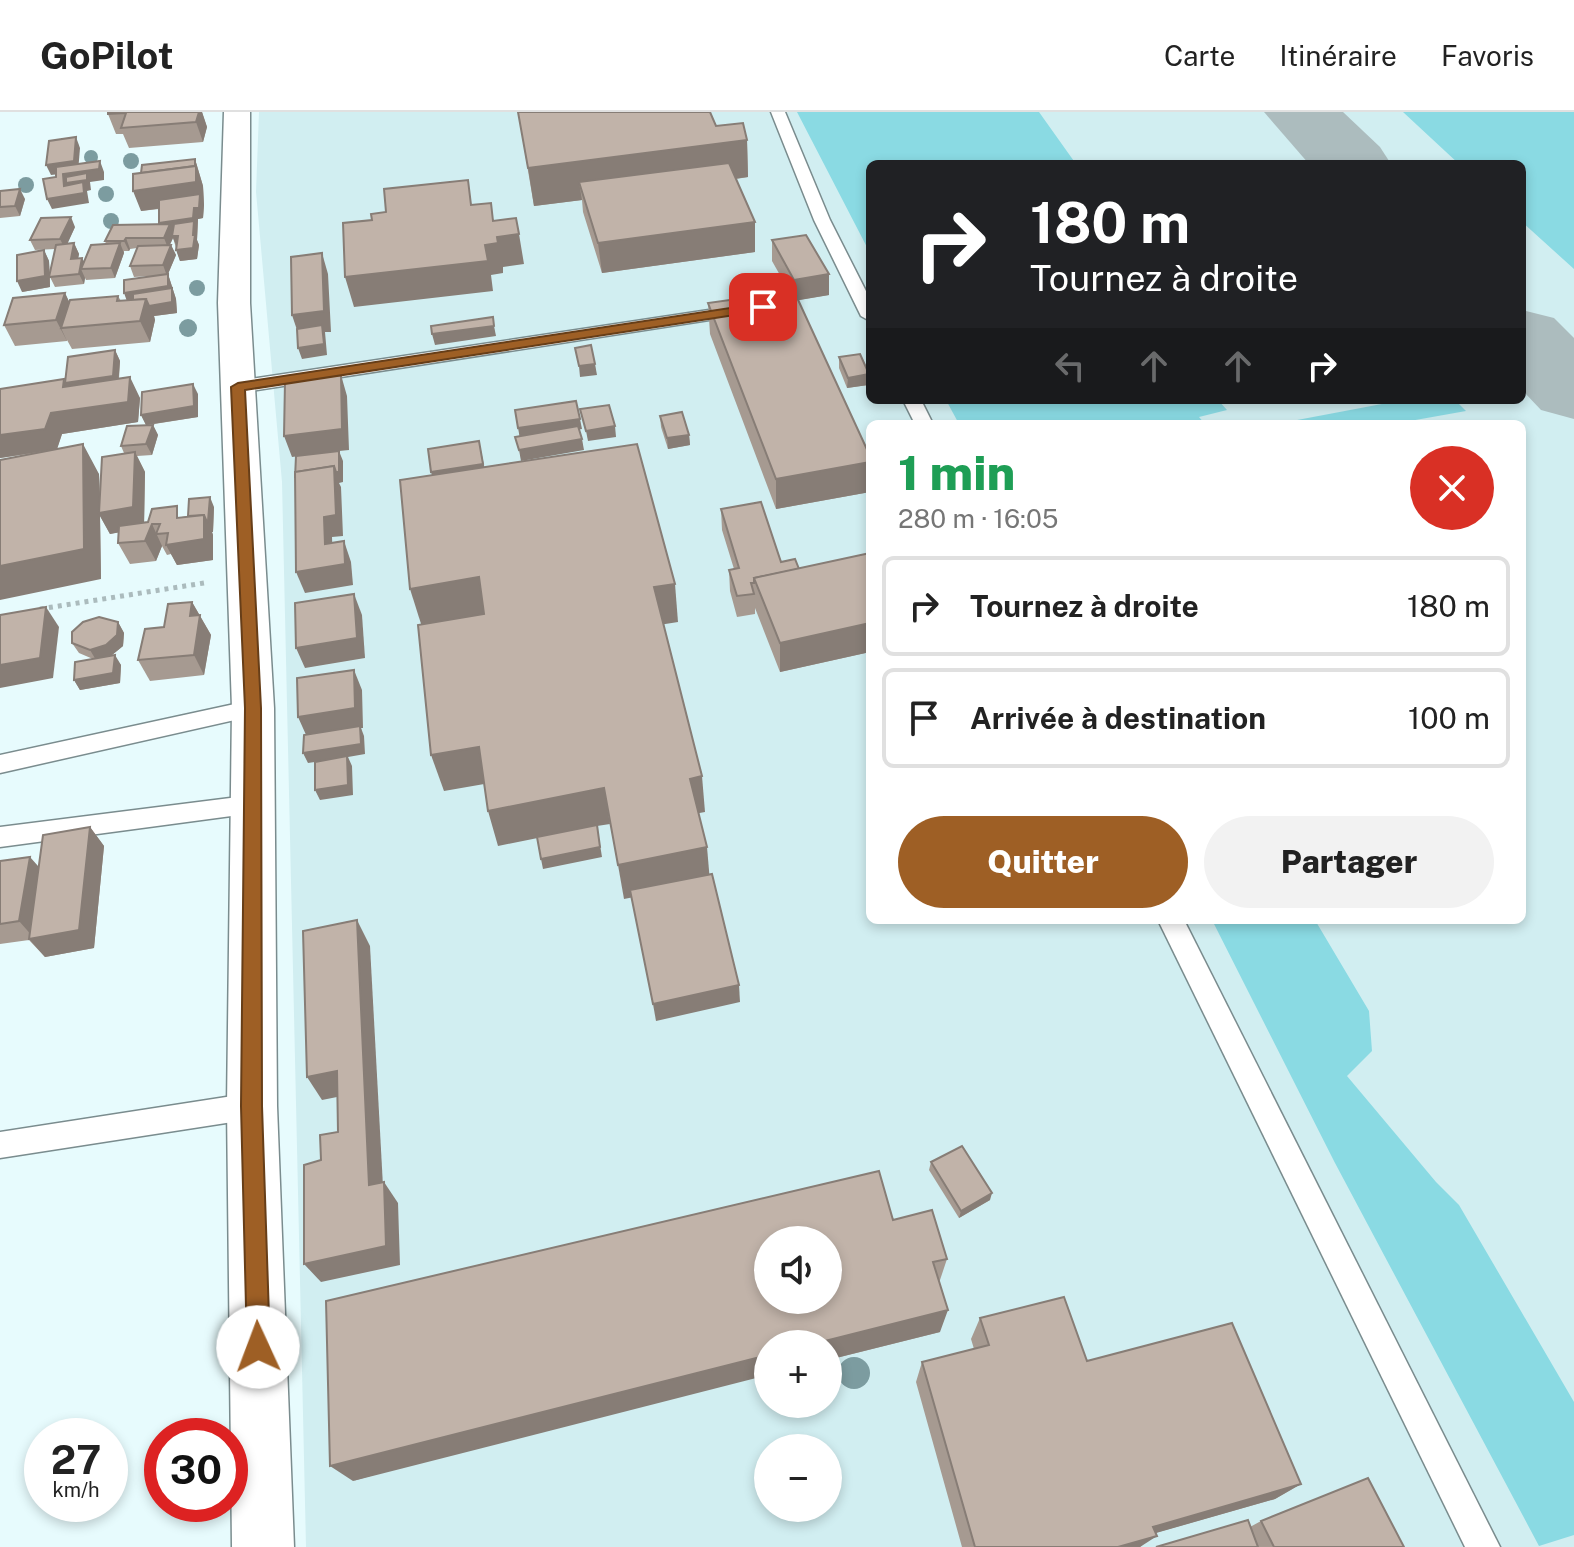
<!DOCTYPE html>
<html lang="fr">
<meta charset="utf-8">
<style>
body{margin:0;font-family:"Public Sans",sans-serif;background:#f2f2f2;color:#222;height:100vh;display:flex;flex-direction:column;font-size:30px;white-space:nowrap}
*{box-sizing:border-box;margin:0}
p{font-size:26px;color:#767676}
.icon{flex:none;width:44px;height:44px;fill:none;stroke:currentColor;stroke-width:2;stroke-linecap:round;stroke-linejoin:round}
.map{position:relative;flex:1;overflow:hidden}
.panel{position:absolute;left:866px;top:308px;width:660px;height:504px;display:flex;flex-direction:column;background:#fff;border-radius:12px;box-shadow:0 4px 12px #0003}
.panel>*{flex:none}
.top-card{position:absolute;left:866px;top:48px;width:660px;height:244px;border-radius:12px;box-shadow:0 4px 12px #0003;background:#202124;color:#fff;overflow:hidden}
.fabs{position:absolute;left:754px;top:1114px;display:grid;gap:16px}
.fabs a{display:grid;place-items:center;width:88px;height:88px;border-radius:50%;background:#fff;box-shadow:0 4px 12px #0003;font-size:40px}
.speed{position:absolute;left:24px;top:1306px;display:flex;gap:16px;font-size:40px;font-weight:700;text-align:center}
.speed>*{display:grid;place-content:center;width:104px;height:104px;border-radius:50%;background:#fff;box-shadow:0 4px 12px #0003;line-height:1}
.speed small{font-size:20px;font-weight:400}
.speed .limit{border:12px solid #d22;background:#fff;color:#111}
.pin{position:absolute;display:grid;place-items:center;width:68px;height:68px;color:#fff;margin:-34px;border-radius:16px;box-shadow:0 4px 12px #0006}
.me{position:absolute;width:88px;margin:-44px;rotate:358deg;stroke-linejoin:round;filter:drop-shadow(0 0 6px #0008)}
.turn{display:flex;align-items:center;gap:28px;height:168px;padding:0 32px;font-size:36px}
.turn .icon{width:104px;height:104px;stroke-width:2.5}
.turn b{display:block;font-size:56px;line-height:68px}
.lanes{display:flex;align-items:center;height:76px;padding:0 32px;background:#0003;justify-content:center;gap:40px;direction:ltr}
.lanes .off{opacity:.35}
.round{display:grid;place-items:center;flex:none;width:84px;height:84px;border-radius:42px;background:#f2f2f2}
.summary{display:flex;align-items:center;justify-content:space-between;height:136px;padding:0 32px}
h1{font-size:48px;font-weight:800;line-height:60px;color:#1e9e55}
.primary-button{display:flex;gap:16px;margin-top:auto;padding:16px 32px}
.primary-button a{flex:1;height:92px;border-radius:48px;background:#9e5f25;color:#fff;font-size:32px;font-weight:800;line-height:92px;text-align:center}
.primary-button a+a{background:#f2f2f2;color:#222}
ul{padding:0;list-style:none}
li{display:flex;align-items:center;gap:24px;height:100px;margin:0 16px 12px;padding:0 16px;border:4px solid #e0e0e0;border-radius:12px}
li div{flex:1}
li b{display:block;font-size:30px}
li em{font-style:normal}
header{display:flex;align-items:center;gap:48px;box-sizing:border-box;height:112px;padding:0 40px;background:#fff;border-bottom:2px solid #e0e0e0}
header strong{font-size:38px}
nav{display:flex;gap:44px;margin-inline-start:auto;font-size:28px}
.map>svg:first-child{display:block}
</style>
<header>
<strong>GoPilot</strong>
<nav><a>Carte</a><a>Itinéraire</a><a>Favoris</a></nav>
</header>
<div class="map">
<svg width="1574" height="1435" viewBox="0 0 1574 1435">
<rect width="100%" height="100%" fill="#e7fbfd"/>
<!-- built -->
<path fill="#d1eef1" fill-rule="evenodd" d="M259,0H1574V1435H306L282,370L256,80ZM870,52H1522V288H870ZM870,312H1522V808H870ZM768,1128H828V1188H768ZM768,1232H828V1292H768ZM768,1336H828V1396H768Z"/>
<!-- green -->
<g fill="#8adae3">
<path d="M797,0H1039L1076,52H870V141Z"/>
<path d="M1403,0H1574V157L1522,110V52H1459Z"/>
<path d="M946,288H1218L1227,298L1199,305L1205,312H959Z"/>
<path d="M1403,288H1455L1466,299L1393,312H1276Z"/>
<path d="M1212,808H1315L1369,899L1372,939L1347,964L1436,1070L1459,1093L1574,1290V1423L1539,1434L1335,1051Z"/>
</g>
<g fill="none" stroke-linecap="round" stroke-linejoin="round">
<!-- taxiway -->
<g fill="#acbcbe" fill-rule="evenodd">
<path d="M1264,0H1343L1380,35L1391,52H1309Z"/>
<path d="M1522,198L1554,206L1574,226V307L1541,298L1522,278Z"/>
</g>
<!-- service casing -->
<g stroke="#7a8c8e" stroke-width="3">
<g id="service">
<path d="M771,0H785L830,108L870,187V209L861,204L814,108Z"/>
<path d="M742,193L748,194L751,198L748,202L238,281L229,275L238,269Z"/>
<path d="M903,288H921L933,312H915Z"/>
<path d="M253,588L261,590L264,596L261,602L0,661V643Z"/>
<path d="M254,683L262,685L266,692L262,699L254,701L0,735V715Z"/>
<path d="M1158,808H1184L1500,1435H1465Z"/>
<path d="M252,981L262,985L266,994L262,1003L252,1007L0,1046V1020Z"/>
</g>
</g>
<!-- minor casing -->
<g stroke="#7a8c8e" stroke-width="3">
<path id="minor" d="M224,0H250V191L274,596L277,994L294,1435H232L227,994L232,596L218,191Z"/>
</g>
<!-- path -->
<path stroke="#abbbbd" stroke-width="5" stroke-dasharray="4 5" stroke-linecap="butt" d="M40,497L204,471"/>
<!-- service -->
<use href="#service" fill="#fff" fill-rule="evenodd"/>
<!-- minor -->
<use href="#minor" fill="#fff" fill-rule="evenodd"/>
</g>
<!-- trees -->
<g fill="#7c9ca0">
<circle cx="91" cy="45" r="7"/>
<circle cx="131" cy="49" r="8"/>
<circle cx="26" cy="73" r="8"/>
<circle cx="106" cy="82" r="8"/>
<circle cx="111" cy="109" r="8"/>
<circle cx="197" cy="176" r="8"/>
<circle cx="188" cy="216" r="9"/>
<circle cx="854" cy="1261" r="16"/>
</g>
<!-- wall -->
<g fill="#a69a91">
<path d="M108,0H202L207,15L203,30L129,36L123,22H116L108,2Z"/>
<path d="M518,0L716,14L747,28L748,65L736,67L755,110V140L602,161L583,100L582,88L534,94Z"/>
<path d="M195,47L203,74L204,93L203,106L198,107L197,128L199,133L197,147L180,149L173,126L170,133H171L176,143L168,162L176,187L177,201L154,204L155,208L150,230L72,237L67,228V229L15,234L4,213L65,181L69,190L118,184L121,189L127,188L151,164L134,165L130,154L137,136L130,137L129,139H124V141L115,166L86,168L85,166L84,172L55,175L50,165V175L22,180L44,138L49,149L50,164L55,137L35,138L30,128L75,115L67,132L74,131L79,142L78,146H82L84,150L106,132L105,129L159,112V97L141,99V61Z"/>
<path d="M0,79L25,87L20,104L0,106Z"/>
<path d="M772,128L829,183L798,188L870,344V380L776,397L710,222L708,191L789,179L772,149Z"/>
<path d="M115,238L120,249L119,267L140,286L138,310L62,322L57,337L99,362L100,383L124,341L121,334L146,313L141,303L198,282V305L148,313H153L158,323L152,343L137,344L145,360L144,411L188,404L214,395L213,420H212L213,423V448L177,453L171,442L167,443L162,434L156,449L130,452L118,431L119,420L110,422L100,404L101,467L42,340L0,346L65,270Z"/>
<path d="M839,245L869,262L868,273L847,276L839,256Z"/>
<path d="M660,304L689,323L690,333L668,337L661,315Z"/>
<path d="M721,397L781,450L799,457L870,441V540L780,560L755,496V502L737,505L730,479L729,458L734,457L722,418Z"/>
<path d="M192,490L211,523L204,563L150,569L138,548L164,515Z"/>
<path d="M118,510L124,521L123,534L112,543L121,553L120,571L80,578L74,568L93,547L79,541L72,531Z"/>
<path d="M90,715L104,734L94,836L45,845L29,828L0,832V749L39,755Z"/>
<path d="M931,1050L990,1088L959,1106L929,1058Z"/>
<path d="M893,1108L947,1147L939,1171L940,1220L828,1248V1232L353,1369Z"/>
<path d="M980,1206L1301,1372L1275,1387L1155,1421L1140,1435H962L916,1270L922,1250L974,1237L971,1227Z"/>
<path d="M1261,1409L1404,1435H1156L1250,1415Z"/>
</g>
<!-- shaded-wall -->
<g fill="#877d76">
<path d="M199,0H202L207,15L203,30L196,10Z"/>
<path d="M76,25L80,36L78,60L51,63L46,53Z"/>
<path d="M747,28L748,65L584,87L579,70L582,88L534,94L528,56Z"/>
<path d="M195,47L203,74L204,93L203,106L198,107L197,128L199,133L197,147L180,149L176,138L193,136L195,128L193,123V117L174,120V124H178L182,134L177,135L173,126L168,136L164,126L166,121H163L159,111L193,106L194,96H199L200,91L141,99L133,79L145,77L141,68L194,61Z"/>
<path d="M100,49L104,60V68L90,70L91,78L87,79L89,91L52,97L47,87L63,62Z"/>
<path d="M20,77L25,87L20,104L15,94Z"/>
<path d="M71,105L75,115L65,137L60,127Z"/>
<path d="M755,110V140L602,161L598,131Z"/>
<path d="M519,122L524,152L503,155V161L491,163L493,179L354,195L345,165L485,133L497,125Z"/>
<path d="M126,126L130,137L129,139L124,129Z"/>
<path d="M74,131L79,142L76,158L71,147Z"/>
<path d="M120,131L124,141L115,166L111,156Z"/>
<path d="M171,133L176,143L168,162L176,187L177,201L154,204L155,208L150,230L140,209L128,192L124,181L167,164L163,153Z"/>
<path d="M44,138L49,149L50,175L22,180L17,169Z"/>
<path d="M322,141L328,162L331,220H325L327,243L302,247L298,236L299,224L292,203Z"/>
<path d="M82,146L87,156L81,157L85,166L84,172L79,162Z"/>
<path d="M829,162V183L794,189V168Z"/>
<path d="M65,181L75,202L61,216L67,229L56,208Z"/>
<path d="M494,214L496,224L435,233L432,222Z"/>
<path d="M115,238L120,249L118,274L63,275L64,267L65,271Z"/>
<path d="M595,252L597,263L580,265L579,254Z"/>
<path d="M869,262L868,273L847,276L848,266Z"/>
<path d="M341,263L347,284L349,338L339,339L343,349V370L339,371L341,375L343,424L332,425L333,453L299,376L339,339L292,345L284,324Z"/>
<path d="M130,265L140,286L138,310L62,322L57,337L0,346V323Z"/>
<path d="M193,272L198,282V305L146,313L141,303Z"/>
<path d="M580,307L582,317L520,327L518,316Z"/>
<path d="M153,313L158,323L152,343L146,332Z"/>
<path d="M615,314L616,325L588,329L586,319Z"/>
<path d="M689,323L690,333L668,337L667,326Z"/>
<path d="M582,327L584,338L521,349L519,338Z"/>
<path d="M479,329L486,363L434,371L431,360Z"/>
<path d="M83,332L99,362L100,401L135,340L145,360L144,416L110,422L100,404L101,467L0,488V454Z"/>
<path d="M870,350V380L776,397V367Z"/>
<path d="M210,385L214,395L213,420H212L213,423V448L177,453L166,433L204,403Z"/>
<path d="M152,412L162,434L156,449L145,429Z"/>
<path d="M344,429L351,450L353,473L305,481L296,460Z"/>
<path d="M479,465L489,503L422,515L410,477Z"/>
<path d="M675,472L678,510L659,513L654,475Z"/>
<path d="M354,482L362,503L365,546L305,556L296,536Z"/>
<path d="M192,490L211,523L204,563L194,543L190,504Z"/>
<path d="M46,495L59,515L53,566L0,576V553Z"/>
<path d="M118,510L124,521L123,534L112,543L96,548L90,538Z"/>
<path d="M870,511V540L780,560V531Z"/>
<path d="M115,543L121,553L120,571L80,578L74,568Z"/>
<path d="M354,558L362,578L363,616H361L364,624L365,642L348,645L352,654L353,683L320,688L315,678L348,645L308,651L303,641L307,625L298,605Z"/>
<path d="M479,635L490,671L444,679L431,643Z"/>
<path d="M702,664L705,700L694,702L690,667Z"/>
<path d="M604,676L610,712L597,714L602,745L543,757L541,747L597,714L498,734L488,699Z"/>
<path d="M90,715L104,734L94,836L45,845L29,827L34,826L19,809L30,745L46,763Z"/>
<path d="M707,735L710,770L624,787L618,753Z"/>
<path d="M357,808L370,834L384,1093L369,1073Z"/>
<path d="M739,873L740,890L656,909L653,892Z"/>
<path d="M337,959L352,982L322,988L307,965Z"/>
<path d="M384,1070L398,1091L400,1153L321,1170L304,1152Z"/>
<path d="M992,1081L990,1088L959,1106L961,1099Z"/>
<path d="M948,1198L940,1220L828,1248V1232H813Z"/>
<path d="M768,1243V1263L353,1369L330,1354Z"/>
<path d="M1301,1372L1275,1387L1135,1427L1153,1415Z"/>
<path d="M1157,1424L1140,1435H1118Z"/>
</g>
<!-- building -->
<g fill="#c1b3a9" stroke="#877d76" stroke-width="2" fill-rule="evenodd">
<path d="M108,0H199L196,10L121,16L126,1L108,2Z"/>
<path d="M518,0H710L716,14L743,11L747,28L528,56Z"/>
<path d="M76,25L74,49L46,53L49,29Z"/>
<path d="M195,47V54L141,61L142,53Z"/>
<path d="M100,49L99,57L63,62L64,74L83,70L84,81L47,87L43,67L56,65V55Z"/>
<path d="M729,51L755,110L598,131L579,70Z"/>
<path d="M196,54V70L133,79V62Z"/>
<path d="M87,61V68L66,71V65Z"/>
<path d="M468,68L471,93L491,91L493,109L516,106L519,122L497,125L498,131L485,133L488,149L345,165L343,111L372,108L371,102L386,100L384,77Z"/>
<path d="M20,77L15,94L0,95V79Z"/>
<path d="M200,82L199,96H194L193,106L159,111V88Z"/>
<path d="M71,105L60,127L30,128L41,106Z"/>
<path d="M194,109L193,123H195L193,136L176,138L178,124H172L174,112Z"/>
<path d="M170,112L164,126H126L124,129H105L113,113Z"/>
<path d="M806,123L829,162L794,168L772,128Z"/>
<path d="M74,131L71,147L82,146L79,162L49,165L56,133Z"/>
<path d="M120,131L111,156L81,157L91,133Z"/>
<path d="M171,133L163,153L130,154L138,134Z"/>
<path d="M44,138L45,164L17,169V143Z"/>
<path d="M322,141L324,199L292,203L291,145Z"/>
<path d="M168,162V174L124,181V168Z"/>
<path d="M172,176V190L149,194L146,187L133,188V182Z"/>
<path d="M794,179L870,344V350L776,367L708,191Z"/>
<path d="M65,181L56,208L4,213L13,186Z"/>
<path d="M118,184L117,189L146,187L140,209L61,216L70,188Z"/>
<path d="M493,205L494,214L432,222L431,214Z"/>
<path d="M322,213L324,232L298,236L297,217Z"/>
<path d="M591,233L595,252L579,254L575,236Z"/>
<path d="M115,238L113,264L65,271L68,245Z"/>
<path d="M860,242L869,262L848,266L839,245Z"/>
<path d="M341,263L342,317L284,324L285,270Z"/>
<path d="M130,265L128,290L51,301L45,317L0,323V277L64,267L63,275Z"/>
<path d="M193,272L194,294L141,303L142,280Z"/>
<path d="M576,289L580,307L518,316L515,298Z"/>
<path d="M609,293L615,314L586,319L580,297Z"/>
<path d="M682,300L689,323L667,326L660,304Z"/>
<path d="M153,313L146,332L121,334L127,314Z"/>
<path d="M578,314L582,327L519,338L515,325Z"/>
<path d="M479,329L483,352L431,360L428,337Z"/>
<path d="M83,332L84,437L0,454V348Z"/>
<path d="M637,332L675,472L654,475L702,664L690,667L707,735L618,753L604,676L488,699L479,635L431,643L418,513L484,502L479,465L410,477L400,368Z"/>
<path d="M339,339V360H336L334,354L295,360V366L296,344Z"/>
<path d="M135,340L133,395L99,401L102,345Z"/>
<path d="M334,354L336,403L324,405L325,432L344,429L345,452L296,460L295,360Z"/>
<path d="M210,385L208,409L207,410L204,403L188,404L189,387Z"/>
<path d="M761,390L781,450L795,447L799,457L754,466V471H751L754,482L737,484L729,458L739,456L721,397Z"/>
<path d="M177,394V406L204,403V427L166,433L168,421L156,422L160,412H152L145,429L118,431L119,414L148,410L152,397Z"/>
<path d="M870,441V511L780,531L754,466Z"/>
<path d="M354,482L357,526L296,536L295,491Z"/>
<path d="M192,490L190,504L200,503L194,543L138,548L145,517L164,515L168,492Z"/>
<path d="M46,495L40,546L0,553V503Z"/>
<path d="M99,505L118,510L117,523L106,533L90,538L72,531V520L83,510Z"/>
<path d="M115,543L113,561L74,568L75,550Z"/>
<path d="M354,558L355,596L298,605L297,566Z"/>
<path d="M360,614L361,632L303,641L304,623Z"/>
<path d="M347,644L348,673L315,678V650Z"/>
<path d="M597,713L600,735L541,747L537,725Z"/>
<path d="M90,715L79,818L29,827L43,723Z"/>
<path d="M30,745L19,809L0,812V749Z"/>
<path d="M712,762L739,873L653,892L630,778Z"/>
<path d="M357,808L369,1073L384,1070L386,1134L304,1152V1053L321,1048L320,1023L338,1020L337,959L307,965L303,819Z"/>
<path d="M962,1034L992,1081L961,1099L931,1050Z"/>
<path d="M879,1059L893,1108L932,1098L947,1147L933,1150L948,1198L813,1232H768V1243L330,1354L326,1189ZM768,1128H828V1188H768Z"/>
<path d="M1064,1185L1087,1249L1232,1211L1301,1372L1153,1415L1157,1424L1118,1435H975L922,1250L989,1233L980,1206Z"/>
<path d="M1368,1366L1404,1435H1274L1261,1409Z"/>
<path d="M1248,1408L1258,1435H1156Z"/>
</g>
<!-- route -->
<path fill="#9e5f25" stroke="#673e18" stroke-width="2" d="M763,191L770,195L768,198L245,278L261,596L262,994L270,1235L267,1244L258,1247L250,1244L247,1235L241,994L245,596L231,275L238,271Z"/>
</svg>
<div class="fabs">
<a><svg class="icon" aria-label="sound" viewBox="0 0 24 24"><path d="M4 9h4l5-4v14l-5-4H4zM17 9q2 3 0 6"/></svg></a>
<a>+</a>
<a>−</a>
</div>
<div class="speed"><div>27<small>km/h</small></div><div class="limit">30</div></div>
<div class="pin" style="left:763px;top:195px;background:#d93025"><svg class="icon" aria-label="arrive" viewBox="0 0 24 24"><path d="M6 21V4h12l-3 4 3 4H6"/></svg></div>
<svg class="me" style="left:258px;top:1235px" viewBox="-20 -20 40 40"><circle r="19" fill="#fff"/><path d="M0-13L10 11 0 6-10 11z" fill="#9e5f25"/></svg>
<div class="top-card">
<div class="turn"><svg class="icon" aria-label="right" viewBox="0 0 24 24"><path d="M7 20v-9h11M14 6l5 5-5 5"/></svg><div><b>180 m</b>Tournez à droite</div></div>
<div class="lanes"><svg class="icon off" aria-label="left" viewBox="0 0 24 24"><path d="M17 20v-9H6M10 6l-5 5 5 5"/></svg><svg class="icon off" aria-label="ahead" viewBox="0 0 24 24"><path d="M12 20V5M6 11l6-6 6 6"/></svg><svg class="icon off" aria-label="ahead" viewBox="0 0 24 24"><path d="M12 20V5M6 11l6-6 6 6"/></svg><svg class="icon" aria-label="right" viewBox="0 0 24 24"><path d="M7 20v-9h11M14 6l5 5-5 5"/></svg></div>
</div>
<section class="panel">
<div class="summary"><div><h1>1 min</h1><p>280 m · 16:05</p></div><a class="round" style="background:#d93025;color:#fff"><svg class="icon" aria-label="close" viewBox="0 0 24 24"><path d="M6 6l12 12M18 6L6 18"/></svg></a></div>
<ul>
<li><svg class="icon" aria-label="right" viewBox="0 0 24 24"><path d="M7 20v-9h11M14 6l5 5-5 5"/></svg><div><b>Tournez à droite</b></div><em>180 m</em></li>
<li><svg class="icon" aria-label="arrive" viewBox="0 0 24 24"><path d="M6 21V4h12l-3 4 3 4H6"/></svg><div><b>Arrivée à destination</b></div><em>100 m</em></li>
</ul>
<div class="primary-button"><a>Quitter</a><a>Partager</a></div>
</section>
</div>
